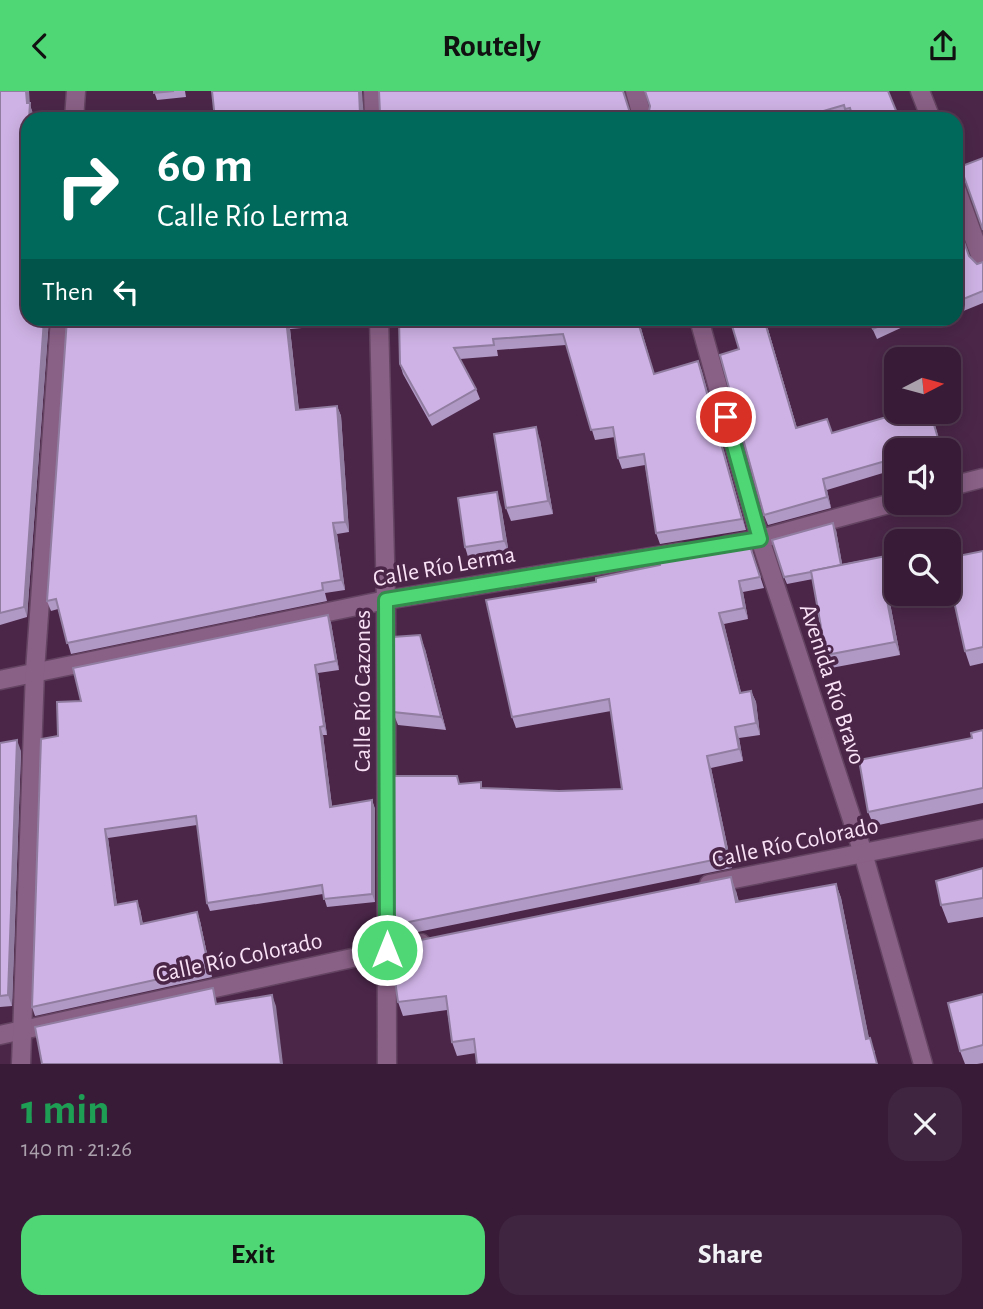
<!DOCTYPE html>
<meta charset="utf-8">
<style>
body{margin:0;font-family:"Alegreya Sans",sans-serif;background:#3f253f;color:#f1f3f6;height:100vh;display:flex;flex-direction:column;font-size:26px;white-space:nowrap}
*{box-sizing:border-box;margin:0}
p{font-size:23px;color:#aba1ad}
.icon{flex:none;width:38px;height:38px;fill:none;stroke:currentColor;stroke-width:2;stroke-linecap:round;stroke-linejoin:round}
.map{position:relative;height:973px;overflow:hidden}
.panel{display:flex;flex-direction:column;background:#381c37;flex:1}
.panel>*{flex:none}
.top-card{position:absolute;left:21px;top:21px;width:942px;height:214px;border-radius:21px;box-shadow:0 4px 18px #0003,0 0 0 2px #523a52;background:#00695c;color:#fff;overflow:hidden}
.needle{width:46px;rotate:84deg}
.buttons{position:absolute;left:884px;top:256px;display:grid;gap:14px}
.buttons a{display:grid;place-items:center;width:77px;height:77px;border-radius:14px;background:#381c37;box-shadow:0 4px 18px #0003,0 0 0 2px #523a52;font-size:35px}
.pin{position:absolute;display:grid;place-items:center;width:60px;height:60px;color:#fff;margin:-30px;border:4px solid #fff;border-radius:50%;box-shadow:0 2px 7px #0007}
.me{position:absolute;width:77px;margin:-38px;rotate:0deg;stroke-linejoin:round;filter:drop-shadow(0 0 5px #0008)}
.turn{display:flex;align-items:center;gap:24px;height:147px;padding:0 21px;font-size:32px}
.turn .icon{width:91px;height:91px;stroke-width:2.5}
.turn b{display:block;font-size:49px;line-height:60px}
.then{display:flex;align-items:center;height:66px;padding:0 21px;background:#0003;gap:14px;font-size:26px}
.round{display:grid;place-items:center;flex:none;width:74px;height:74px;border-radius:21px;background:#3f253f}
.overview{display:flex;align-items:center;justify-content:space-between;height:119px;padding:0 21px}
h1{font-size:42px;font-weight:700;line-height:52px;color:#1e9e55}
.cta{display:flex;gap:14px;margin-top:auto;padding:14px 21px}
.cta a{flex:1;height:80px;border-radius:21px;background:#4fd675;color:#111;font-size:28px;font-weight:700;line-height:80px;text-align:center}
.cta a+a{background:#3f253f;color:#f1f3f6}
header{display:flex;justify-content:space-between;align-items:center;height:91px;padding:0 21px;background:#4fd675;color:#111;font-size:32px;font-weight:700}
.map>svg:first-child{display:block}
</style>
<header><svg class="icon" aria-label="back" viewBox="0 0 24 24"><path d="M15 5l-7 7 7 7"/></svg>Routely<svg class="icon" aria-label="share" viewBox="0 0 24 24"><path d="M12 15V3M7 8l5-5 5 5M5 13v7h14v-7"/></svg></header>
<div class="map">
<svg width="983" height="973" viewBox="0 0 983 973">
<rect width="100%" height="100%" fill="#4b2649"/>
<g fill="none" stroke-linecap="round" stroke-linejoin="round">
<!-- minor casing -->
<g stroke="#644462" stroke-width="21">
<g id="minor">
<path d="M373,0L374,28"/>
<path d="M635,0L643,28"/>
<path d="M920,0L931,28"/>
<path d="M74,28L76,0"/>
<path d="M956,97L983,172"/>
<path d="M379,228L386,509L387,973"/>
<path d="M699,228L760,448L863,762L923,973"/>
<path d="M948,396L983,387"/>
<path d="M726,454L760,448L896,411"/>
<path d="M0,589L386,509L681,461"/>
<path d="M709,793L983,738"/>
<path d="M0,944L421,852"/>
<path d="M21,973L35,580L60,228"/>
</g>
</g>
<!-- minor -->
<use href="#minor" stroke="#896086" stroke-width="18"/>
</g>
<!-- wall -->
<g fill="#b199c5">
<path d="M0,0L30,14L33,23V28H28V228H49L27,526L0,534Z"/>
<path d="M154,0H185L186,6L157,9Z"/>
<path d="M888,0L899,28H848L847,24L834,28H643Z"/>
<path d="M983,67L967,93L961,87L957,77Z"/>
<path d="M956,129L969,165L977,173L983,171V212L956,223Z"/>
<path d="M67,228H337L338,234L290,238L299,319L337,315L341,325L349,441L337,443L345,499L325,502L327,510L71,563L58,518L51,520L47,510Z"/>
<path d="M399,228H647L639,230L654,283L698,270L746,439L660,453L656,442L645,374L622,378L618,367L615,346L595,349L566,254L497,259L498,265L460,268L476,298L480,308L432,335L403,283L400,273Z"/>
<path d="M730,228H765L797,337L832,342L931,320L942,359H896V378L827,399L831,417L768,434L764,424L739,258Z"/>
<path d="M868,228H920L877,248Z"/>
<path d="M540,349L553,423L511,430L506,417Z"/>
<path d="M501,415L509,463L469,469L465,456Z"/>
<path d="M836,439L842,473L896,463V502H921V505L890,512L900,564L831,577L826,564L813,488L787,493L784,486Z"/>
<path d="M748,449L764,497L743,501L748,528L724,533L741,602L751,600L756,611L760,644L739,647L743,670L711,677L732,777L398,845L394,834L457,685L459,693L483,697L559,700L622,698L611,620L516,637L512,626L596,491Z"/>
<path d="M983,460V572L970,575L965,560Z"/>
<path d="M328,524L331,532L339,579L318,582L327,644H323L332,715L372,709L375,718V811L327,816L323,803L210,820L207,812L197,734L108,747L117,814L140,818L143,833L197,821L200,830L212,886L35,925L32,916L58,645L81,610Z"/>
<path d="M425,558L446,639L398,634L393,621Z"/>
<path d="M983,639V712L874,735L868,721Z"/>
<path d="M0,652L21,660L12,915L0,916Z"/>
<path d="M983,777V826L948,832L941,814Z"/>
<path d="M836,793L841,807L869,948L875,961L476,962L457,965L452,951L447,919L403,925L398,911L736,800L739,811Z"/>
<path d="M983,903V972L977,973H965L960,960Z"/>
</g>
<!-- shaded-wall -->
<g fill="#907da0">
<path d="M26,0H29L30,14L33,23V28H29Z"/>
<path d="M359,0H362L364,28L360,23Z"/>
<path d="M44,228H49L27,526L24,516Z"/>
<path d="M286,228L290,238L300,330L296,319Z"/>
<path d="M764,228H765L800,348L796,337Z"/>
<path d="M698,270L702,280L746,439L742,428Z"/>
<path d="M337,315L341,325L349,441L345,431Z"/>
<path d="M536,336L540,349L553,423L548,410Z"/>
<path d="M823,388L827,399L831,417L827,406Z"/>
<path d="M497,401L501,415L509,463L504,450Z"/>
<path d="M333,432L337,443L345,499L341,489Z"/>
<path d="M833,432L836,439L844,483L842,476Z"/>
<path d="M739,490L743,501L748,528L744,517Z"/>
<path d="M885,499L890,512L900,564L895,551Z"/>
<path d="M719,522L724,533L744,613L740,602Z"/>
<path d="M328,524L331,532L339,579L336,570Z"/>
<path d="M420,544L425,558L446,639L441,626Z"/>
<path d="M315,574L318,582L327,644L324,635Z"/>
<path d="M751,600L756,611L760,644L756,632Z"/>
<path d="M320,636L323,644L333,724L330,716Z"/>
<path d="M735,636L739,647L743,670L739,658Z"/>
<path d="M17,649L21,660L12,915L8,904Z"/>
<path d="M707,665L711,677L732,777L728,766Z"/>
<path d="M372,709L375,718V811L372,803Z"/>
<path d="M105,738L108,747L118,822L115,814Z"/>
<path d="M731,786L736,800L741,825L736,811Z"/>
<path d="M836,793L841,807L872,962L866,948Z"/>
<path d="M137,810L140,818L144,842L141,833Z"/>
<path d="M197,821L200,830L212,886L209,877Z"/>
<path d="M272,904L276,915L283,973H281Z"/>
</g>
<!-- building -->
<g fill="#ceb2e5" stroke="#907da0" stroke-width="2">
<path d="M0,0H26L27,12H30L29,28H28V228H44L24,516L0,522Z"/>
<path d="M154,0H174L154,2Z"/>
<path d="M212,0H359L360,23L369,28H215Z"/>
<path d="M379,0H623L631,25L642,28H372L380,23Z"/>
<path d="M645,0H888L897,22L887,26L888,28H853L850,17L845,18L844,14L796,28H643L648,25L650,15Z"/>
<path d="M983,67V139L963,83L957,77Z"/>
<path d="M956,129L969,165L977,173L983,171V200L956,211Z"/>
<path d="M67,228H286L296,319L337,315L345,431L333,432L341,489L322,492L323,499L67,552L56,508L47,510Z"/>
<path d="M399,228H637L654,283L698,270L742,428L656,442L644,363L618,367L613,336L591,339L563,243L493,248L494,254L454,257L476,298L429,325L400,273Z"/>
<path d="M730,228H764L796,337L827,328L832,342L907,320H930L940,354L923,359H896V367L823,388L827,406L764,424L720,264L739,258Z"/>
<path d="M868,228H895L873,238Z"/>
<path d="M536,336L548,410L506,417L494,343Z"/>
<path d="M497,401L504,450L465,456L458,407Z"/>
<path d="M833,432L841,474L811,480V481L784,486L772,449Z"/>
<path d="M748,449L760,486L739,490L744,517L719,522L740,602L751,600L756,632L735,636L739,658L707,665L728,766L394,834V685H457L459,693L481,691V697L559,700L622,698L609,608L512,626L486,509L596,491V487L660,474L659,464Z"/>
<path d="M983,460V556L965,560L948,483V467Z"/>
<path d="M896,463V496L885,499L895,551L826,564L811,480Z"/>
<path d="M328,524L336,570L315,574L324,635L320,636L330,716L372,709V803L324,808L322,794L207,812L196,725L105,738L115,814L137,810L141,833L197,821L209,877L32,916L41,648L58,645L57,611L81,610L73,577Z"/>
<path d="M420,544L441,626L393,621V546Z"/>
<path d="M983,639V697L868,721L859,669L972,647L971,642Z"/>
<path d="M17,649L8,904L0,905V652Z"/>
<path d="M983,777V807L941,814L936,790Z"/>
<path d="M731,786L736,811L836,793L866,948L870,947L877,973H477L474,948L452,951L446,905L398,911L393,875L399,874L396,854Z"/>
<path d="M213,897L216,913L272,904L281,973H42L35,936Z"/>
<path d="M983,903V954L960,960L948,912Z"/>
</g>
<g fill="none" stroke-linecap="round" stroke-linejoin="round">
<!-- route casing -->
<g stroke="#338b4c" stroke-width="18">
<path id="route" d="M387,859L386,509L760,448L726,326"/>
</g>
<!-- route -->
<use href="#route" stroke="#4fd675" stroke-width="12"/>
</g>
<g text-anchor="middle" stroke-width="7" stroke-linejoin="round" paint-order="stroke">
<!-- street labels -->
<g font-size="24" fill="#f9e1f6" stroke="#4b2649">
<text transform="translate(444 475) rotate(-10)" y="8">Calle Río Lerma</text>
<text transform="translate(833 593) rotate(72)" y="8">Avenida Río Bravo</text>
<text transform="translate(362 600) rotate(-90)" y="8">Calle Río Cazones</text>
<text transform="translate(795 751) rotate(-12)" y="8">Calle Río Colorado</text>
<text transform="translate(239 866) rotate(-12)" y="8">Calle Río Colorado</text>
</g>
</g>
</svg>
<div class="buttons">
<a><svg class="needle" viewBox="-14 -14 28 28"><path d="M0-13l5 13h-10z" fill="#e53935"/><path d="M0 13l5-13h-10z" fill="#aba1ad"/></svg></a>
<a><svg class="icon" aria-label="sound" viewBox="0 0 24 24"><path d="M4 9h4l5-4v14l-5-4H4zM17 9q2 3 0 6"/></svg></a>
<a><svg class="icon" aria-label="search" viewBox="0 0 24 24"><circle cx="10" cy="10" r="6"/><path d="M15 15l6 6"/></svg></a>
</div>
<div class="pin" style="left:726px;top:326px;background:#d93025"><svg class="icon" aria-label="arrive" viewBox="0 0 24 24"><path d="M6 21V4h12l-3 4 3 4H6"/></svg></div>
<svg class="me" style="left:387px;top:859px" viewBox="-20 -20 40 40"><circle r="17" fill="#4fd675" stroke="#fff" stroke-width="3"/><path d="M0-11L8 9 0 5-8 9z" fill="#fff"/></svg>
<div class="top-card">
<div class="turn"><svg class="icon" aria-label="right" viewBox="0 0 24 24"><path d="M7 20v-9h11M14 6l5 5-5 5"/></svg><div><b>60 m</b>Calle Río Lerma</div></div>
<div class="then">Then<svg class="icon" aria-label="left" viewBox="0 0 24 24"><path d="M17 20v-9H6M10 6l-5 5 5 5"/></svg></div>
</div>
</div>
<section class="panel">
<div class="overview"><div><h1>1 min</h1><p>140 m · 21:26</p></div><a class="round"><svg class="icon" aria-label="close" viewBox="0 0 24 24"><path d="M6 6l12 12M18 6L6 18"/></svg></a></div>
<div class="cta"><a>Exit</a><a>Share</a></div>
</section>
